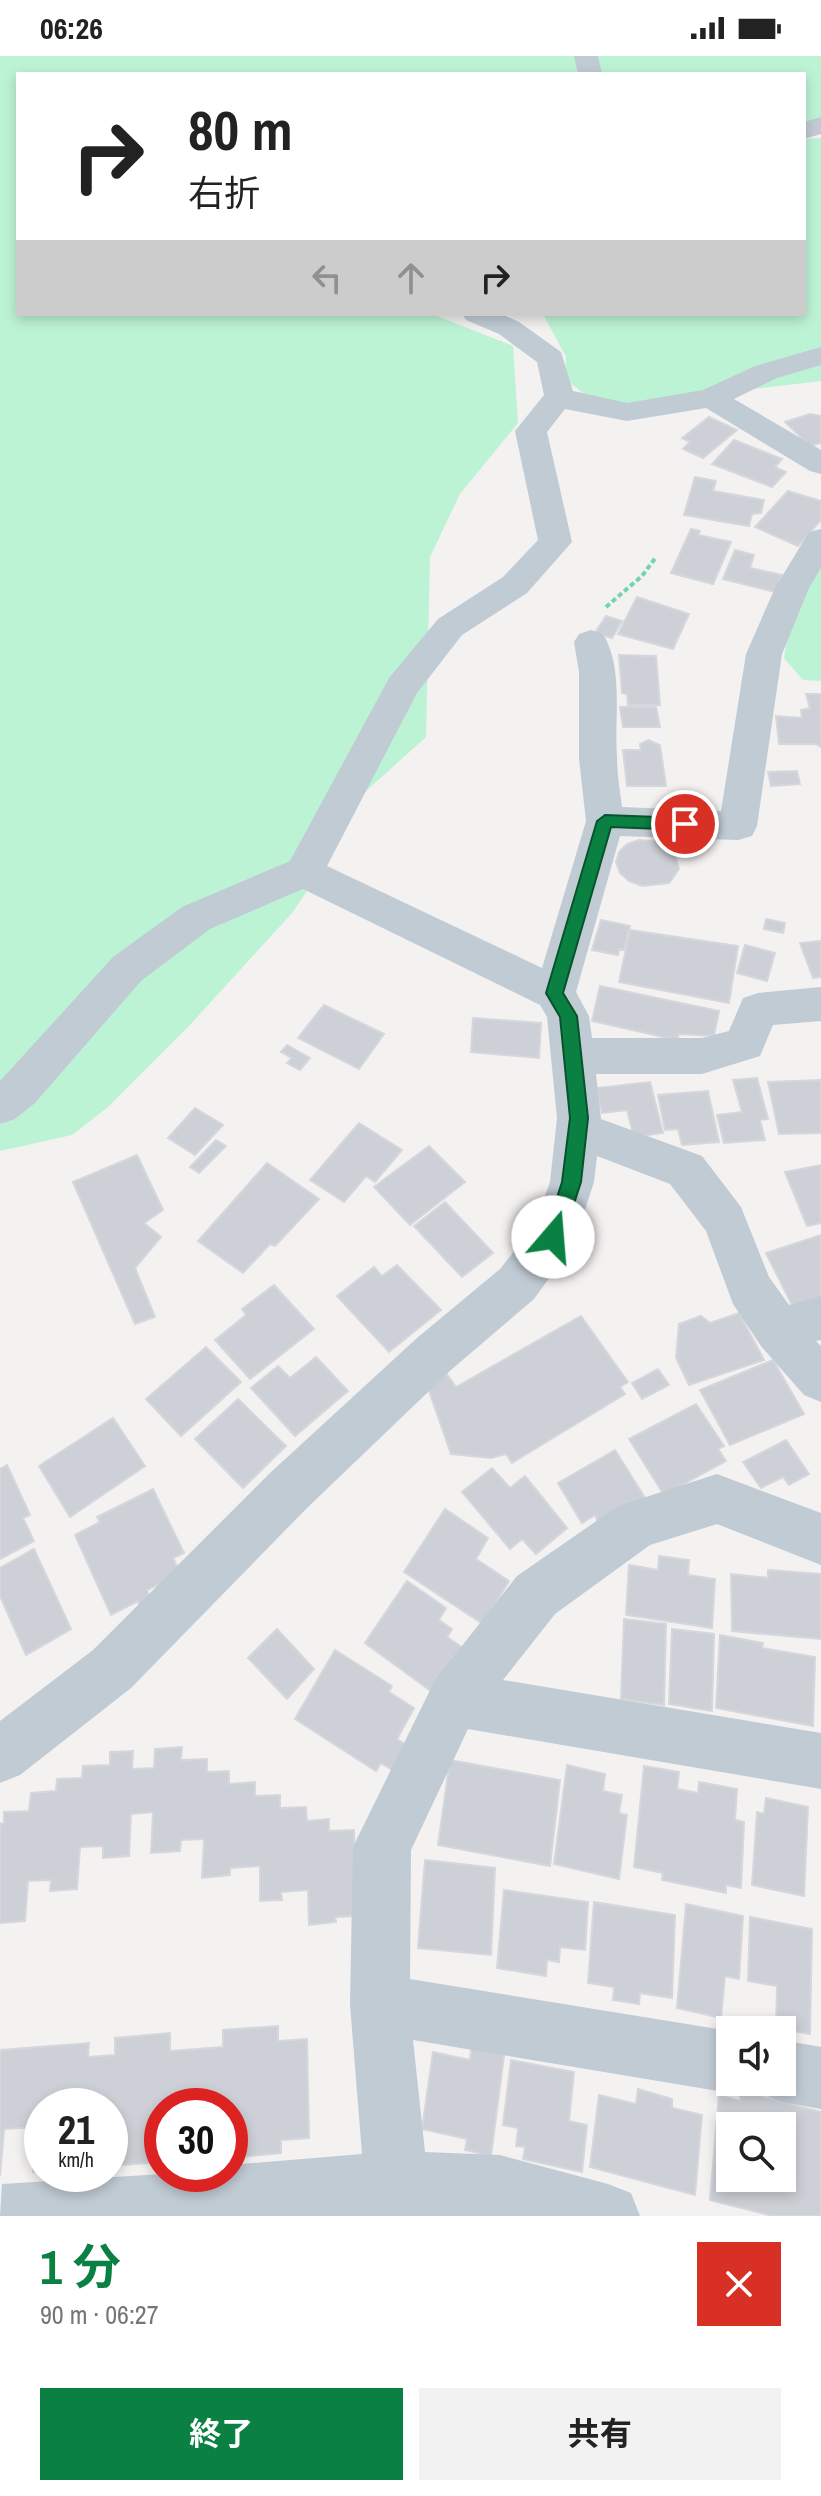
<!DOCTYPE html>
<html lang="ja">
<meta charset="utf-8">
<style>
body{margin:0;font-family:"Archivo Narrow","Noto Sans JP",sans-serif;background:#f2f2f2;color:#222;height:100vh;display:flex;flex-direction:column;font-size:30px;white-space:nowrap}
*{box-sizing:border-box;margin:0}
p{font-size:26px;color:#767676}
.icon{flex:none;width:44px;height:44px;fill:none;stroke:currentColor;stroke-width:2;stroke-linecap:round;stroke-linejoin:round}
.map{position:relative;height:2160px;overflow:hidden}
.drawer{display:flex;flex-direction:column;background:#fff;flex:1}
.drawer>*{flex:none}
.hud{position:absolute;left:16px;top:16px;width:790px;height:244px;border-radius:0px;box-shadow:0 4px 12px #0003;background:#fff;color:#222;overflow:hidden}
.controls{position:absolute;left:716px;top:1960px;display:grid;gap:16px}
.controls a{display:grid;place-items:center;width:80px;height:80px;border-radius:0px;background:#fff;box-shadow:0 4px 12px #0003;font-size:40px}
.speed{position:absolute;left:24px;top:2032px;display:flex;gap:16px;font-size:40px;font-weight:700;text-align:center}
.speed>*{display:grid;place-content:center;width:104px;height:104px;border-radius:50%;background:#fff;box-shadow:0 4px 12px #0003;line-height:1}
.speed small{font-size:20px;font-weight:400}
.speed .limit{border:12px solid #d22;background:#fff;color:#111}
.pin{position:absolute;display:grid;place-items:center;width:68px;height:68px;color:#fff;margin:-34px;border:4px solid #fff;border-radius:50%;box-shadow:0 2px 8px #0007}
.me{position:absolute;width:88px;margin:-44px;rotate:18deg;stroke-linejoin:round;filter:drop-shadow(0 0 6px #0008)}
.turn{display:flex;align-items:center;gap:28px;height:168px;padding:0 40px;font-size:36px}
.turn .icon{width:104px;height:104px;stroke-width:2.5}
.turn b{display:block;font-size:56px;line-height:68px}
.lanes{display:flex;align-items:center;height:76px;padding:0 40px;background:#0003;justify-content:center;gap:40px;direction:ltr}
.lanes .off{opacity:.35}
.round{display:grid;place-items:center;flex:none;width:84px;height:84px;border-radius:0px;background:#f2f2f2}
.summary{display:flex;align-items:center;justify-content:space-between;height:136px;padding:0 40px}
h1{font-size:48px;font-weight:700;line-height:60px;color:#0b8043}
.primary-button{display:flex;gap:16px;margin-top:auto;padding:16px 40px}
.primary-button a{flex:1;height:92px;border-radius:0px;background:#0b8043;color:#fff;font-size:32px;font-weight:700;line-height:92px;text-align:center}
.primary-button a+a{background:#f2f2f2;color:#222}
.status{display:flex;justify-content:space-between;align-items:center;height:56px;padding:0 40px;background:#fff;direction:ltr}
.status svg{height:22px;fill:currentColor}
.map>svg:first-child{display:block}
</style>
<div class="status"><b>06:26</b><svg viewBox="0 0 49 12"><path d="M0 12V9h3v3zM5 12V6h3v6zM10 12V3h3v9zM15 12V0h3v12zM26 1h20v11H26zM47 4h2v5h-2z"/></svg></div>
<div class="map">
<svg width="821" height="2160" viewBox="0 0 821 2160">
<rect width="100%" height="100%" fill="#f4f1f1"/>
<!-- green -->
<g fill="#bdf3d5">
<path d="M0,0H821V76L804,77V18H18V258H432L513,290L518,367L460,438L430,501L426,681L354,746L324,810L292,857L189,970L108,1051L72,1079L0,1095Z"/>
<path d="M821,82V325L736,335L639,352L588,341L565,323L566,301L543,258H804V83Z"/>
<path d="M821,503V625L803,624L784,602L790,564Z"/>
</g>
<!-- building -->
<g fill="#cdd0d6" stroke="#d5d7dd" stroke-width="2" fill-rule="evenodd">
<path d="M810,358L821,360V387L810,390L785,366Z"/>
<path d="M709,361L737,374L703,402L683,393L690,386L682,382Z"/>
<path d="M734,384L782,403L775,411L786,416L772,431L712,408Z"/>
<path d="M695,421L716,425L713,435L764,444L761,457L752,458L749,470L684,459Z"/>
<path d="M788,435L821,445V464L798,490L755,471Z"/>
<path d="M691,473L700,475L698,479L731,486L713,528L671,517Z"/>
<path d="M735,494L754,499L750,512L782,519L775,536L723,523Z"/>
<path d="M637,541L689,558L673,593L618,578Z"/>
<path d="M606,560L622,565L612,582L595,577Z"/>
<path d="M619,599L656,600L660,649H628L627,638L622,637Z"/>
<path d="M806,638H821V691L816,688H779L776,660L802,662L801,654L810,652Z"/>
<path d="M620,651H656L660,671H623Z"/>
<path d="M648,684L660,689L666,730H627L623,694H641L640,688Z"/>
<path d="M797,715L800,728L771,730L768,716Z"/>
<path d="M639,784L660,786L675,798L679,813L669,827L642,830L629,825L620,817L616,806L619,796L627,788Z"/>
<path d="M766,863L785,867L783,877L764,873Z"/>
<path d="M601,864L630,870L624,894H619L618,899L592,894Z"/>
<path d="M630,874L738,890L729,947L619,926Z"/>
<path d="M821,885V921L813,922L800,887Z"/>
<path d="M745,889L775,897L767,925L737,917Z"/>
<path d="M600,930L719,955L714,980L679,978L677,984L592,965Z"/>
<path d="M324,949L384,978L359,1013L298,982Z"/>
<path d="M473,962L541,967L539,1002L471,996Z"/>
<path d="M287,989L310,1002L300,1014L287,1007L292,1002L281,996Z"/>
<path d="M757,1022L768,1063L760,1064L765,1084L724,1087L717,1059L742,1056L733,1024Z"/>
<path d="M821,1024V1077L779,1078L768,1026Z"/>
<path d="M650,1026L663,1077L634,1081L627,1054L602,1057L596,1032Z"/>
<path d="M708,1035L719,1086L682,1089L678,1073L665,1074L658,1039Z"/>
<path d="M195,1052L223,1069L195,1099L168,1082Z"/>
<path d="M359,1067L402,1094L375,1126L366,1120L344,1146L310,1124Z"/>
<path d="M216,1084L226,1090L199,1117L190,1111Z"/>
<path d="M429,1090L465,1126L410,1169L374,1131Z"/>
<path d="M137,1099L163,1154L144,1167L161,1181L135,1212L155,1261L135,1268L73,1126Z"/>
<path d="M267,1107L319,1143L275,1190L270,1188L243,1217L198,1185Z"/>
<path d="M821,1109V1167L807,1170L785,1116Z"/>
<path d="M445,1146L493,1197L462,1221L414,1170Z"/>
<path d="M821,1179V1242L793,1251L766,1197Z"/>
<path d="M397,1209L441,1254L389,1296L337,1240L374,1211L382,1220Z"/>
<path d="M274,1229L314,1273L250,1323L215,1284L246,1259L242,1253Z"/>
<path d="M739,1257L764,1304L689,1329L676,1302L679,1268L701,1260L710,1267Z"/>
<path d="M581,1260L628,1326L620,1331L625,1338L512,1407L506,1398L491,1402L451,1398L426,1326L443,1313L456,1331Z"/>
<path d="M206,1291L241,1326L181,1380L146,1343Z"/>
<path d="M316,1301L348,1335L295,1380L251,1332L278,1310L290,1322Z"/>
<path d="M773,1304L804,1358L730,1389L700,1334Z"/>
<path d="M658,1313L669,1329L642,1343L632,1327Z"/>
<path d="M238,1343L286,1390L243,1432L195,1383Z"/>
<path d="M696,1348L724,1390L718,1393L726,1405L664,1439L629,1383Z"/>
<path d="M113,1362L145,1410L70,1461L39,1410Z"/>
<path d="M786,1384L809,1418L789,1429L783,1421L761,1432L743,1406Z"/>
<path d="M615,1394L645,1442L599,1468L595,1459L582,1467L558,1427Z"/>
<path d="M7,1409L30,1459L23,1462L34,1485L0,1503V1413Z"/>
<path d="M492,1412L510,1432L525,1420L567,1472L536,1498L522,1483L510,1493L462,1436Z"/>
<path d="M153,1433L184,1497L173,1502L180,1517L147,1534L151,1545L140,1551L138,1545L111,1559L75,1479L100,1466L97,1461Z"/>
<path d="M445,1453L488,1482L476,1503L509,1525L483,1568L404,1516Z"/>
<path d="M34,1493L71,1573L26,1599L0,1540V1512Z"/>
<path d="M659,1500L689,1504L688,1519L715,1523L712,1572L626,1559L629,1509L658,1514Z"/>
<path d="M768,1514L821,1518V1583L732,1575L731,1518L768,1522Z"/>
<path d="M407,1525L446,1552L439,1564L452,1573L447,1581L463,1592L435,1638L365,1587Z"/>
<path d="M624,1563L666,1568L664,1649L621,1643Z"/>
<path d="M277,1573L314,1613L287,1643L248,1602Z"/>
<path d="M672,1573L714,1578L712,1655L669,1648Z"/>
<path d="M720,1579L763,1587L762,1592L815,1601L813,1670L716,1652Z"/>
<path d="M335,1594L392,1630L389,1636L414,1652L397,1683L408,1690L394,1715L381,1707L376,1715L295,1663Z"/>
<path d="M182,1691L181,1704L207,1703V1716L229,1715V1728L255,1726V1740L280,1739V1752L306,1751L307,1765L329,1763V1775L354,1774L356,1860L335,1861L336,1866L309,1869L308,1834L281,1836L282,1844L260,1845V1810L230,1812V1819L202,1822L204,1783L181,1784L180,1795L151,1797L153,1756L131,1758L129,1800L103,1802V1790L80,1791L77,1833L50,1835L51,1824L28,1825L25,1865L0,1867V1768L4,1767V1756L29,1755L31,1737L56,1735L57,1723L82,1722L83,1710L110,1709V1696L133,1695L132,1713L154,1712L155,1693Z"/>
<path d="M450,1704L560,1724L550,1810L438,1789Z"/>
<path d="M567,1709L605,1718L603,1735L622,1739L619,1757L627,1759L619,1823L554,1808Z"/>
<path d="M644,1710L679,1716L677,1733L698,1737L699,1726L737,1733L735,1764L744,1766L741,1832L726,1829V1837L662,1824L663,1817L634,1811Z"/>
<path d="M766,1742L808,1751L804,1840L752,1829L757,1756L764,1758Z"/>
<path d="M425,1804L495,1812L491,1899L418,1892Z"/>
<path d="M504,1834L588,1846L585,1894L560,1891L559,1906L547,1904L546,1920L497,1912Z"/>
<path d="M594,1846L675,1859L672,1942L640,1937L639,1948L613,1944L614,1931L588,1927Z"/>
<path d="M686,1848L743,1860L739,1923L725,1920L721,1962L677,1952Z"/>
<path d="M750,1861L812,1873L810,1978L776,1972L777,1930L748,1925Z"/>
<path d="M278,1970V1985L307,1983L309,2082L281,2084V2097L230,2102V2050H162V2106L110,2110V2050H42V2115L33,2116L36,2071L4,2073L0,2120V1994L89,1987L88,2001L115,1999V1982L170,1977V1995L223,1991V1974Z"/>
<path d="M472,1984L505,1992L491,2100L465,2094L467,2083L422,2073L433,1996L470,2004Z"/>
<path d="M511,2004L574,2016L569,2065L587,2069L582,2116L523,2103L525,2091L516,2090L518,2072L503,2069Z"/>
<path d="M638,2033L672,2043V2052L702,2059L695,2139L590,2111L599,2039L636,2048Z"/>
<path d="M741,2035L821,2056V2160H773L710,2144L719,2039L740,2045ZM730,2070H782V2122H730Z"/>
</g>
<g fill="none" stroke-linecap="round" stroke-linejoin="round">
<!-- path -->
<path stroke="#72d5aa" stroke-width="4" stroke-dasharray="5 3" stroke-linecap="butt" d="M606,551L642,520L656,501"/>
<!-- minor -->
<g fill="#c1cbd4" fill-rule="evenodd">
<path d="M574,0H598L602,18H578Z"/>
<path d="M821,61V78L804,83V66Z"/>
<path d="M462,258H501L519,266L561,296L573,335L627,347L703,334L755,310L821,291V309L777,322L734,343L821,394V418L810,415L706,352L627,365L565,353L547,376L572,486L527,537L462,579L417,637L327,810L542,912L586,765L579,703V616L574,586L579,578L591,574L603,578C624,612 614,663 617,701C617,718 620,735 622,751L721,755L746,598L775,532L809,476L821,473V512L809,532L782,598L757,770L752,780L738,784L620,780L576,936L589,960L592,982H702L729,975L743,942L758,937L821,931V965L773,969L760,1000L702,1018H596L601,1063L702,1100L741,1151L769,1221L789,1249L821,1240V1284L816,1285L821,1290V1346L804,1339L761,1290L733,1248L706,1175L670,1128L597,1100L594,1126L576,1181L569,1195L534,1243L451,1314L306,1453L131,1632L20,1719L0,1727V1665L93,1594L270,1417L417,1282L500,1213L534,1170L550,1126L557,1062L547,961L540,949L303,833L210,873L141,925L35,1047L15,1063L0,1068V1025L113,901L182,851L290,805L389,622L438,563L503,521L538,484L515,375L544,339L537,306L499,278L466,264Z"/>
<path d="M717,1418L821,1457V1509L717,1468L650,1489L555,1558L503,1624L821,1677V1733L468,1673L411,1794L410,1923L730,1975V2026H752L730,2037L413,1984L425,2096L500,2099L608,2128L631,2137L640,2160H0L2,2128L162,2118H230V2109L362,2098L350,1948L353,1791L435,1624L517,1520L618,1450Z"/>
<path d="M782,1984L821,1991V2053L782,2046L760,2037L756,2026H782Z"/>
</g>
</g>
<!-- route -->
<path fill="#0b8043" stroke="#07532c" stroke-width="2" d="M605,759L685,762L693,768L685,774L611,771L563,937L577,960L588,1062L581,1126L563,1181L560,1187L553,1190L546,1187L544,1181L562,1126L570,1062L560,961L546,937L597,765Z"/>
</svg>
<div class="controls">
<a><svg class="icon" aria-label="sound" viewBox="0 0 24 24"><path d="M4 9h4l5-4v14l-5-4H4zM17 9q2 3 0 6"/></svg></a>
<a><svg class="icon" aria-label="search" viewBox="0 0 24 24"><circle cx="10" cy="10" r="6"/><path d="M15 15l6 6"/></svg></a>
</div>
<div class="speed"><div>21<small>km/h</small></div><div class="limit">30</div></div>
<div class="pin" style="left:685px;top:768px;background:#d93025"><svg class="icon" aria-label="arrive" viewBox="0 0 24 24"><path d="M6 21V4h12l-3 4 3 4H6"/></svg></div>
<svg class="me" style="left:553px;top:1181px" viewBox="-20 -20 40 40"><circle r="19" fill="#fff"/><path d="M0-13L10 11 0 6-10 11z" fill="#0b8043"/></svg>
<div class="hud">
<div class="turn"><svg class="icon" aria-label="right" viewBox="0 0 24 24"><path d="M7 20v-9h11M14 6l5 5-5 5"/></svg><div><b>80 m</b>右折</div></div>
<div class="lanes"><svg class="icon off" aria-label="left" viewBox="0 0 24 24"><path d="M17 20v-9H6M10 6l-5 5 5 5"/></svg><svg class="icon off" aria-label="ahead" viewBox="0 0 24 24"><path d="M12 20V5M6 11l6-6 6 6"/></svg><svg class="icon" aria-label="right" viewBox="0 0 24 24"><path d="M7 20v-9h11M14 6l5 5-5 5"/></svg></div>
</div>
</div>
<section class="drawer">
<div class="summary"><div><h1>1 分</h1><p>90 m · 06:27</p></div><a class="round" style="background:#d93025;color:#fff"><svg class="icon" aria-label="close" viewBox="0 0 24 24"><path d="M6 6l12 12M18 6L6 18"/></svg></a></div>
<div class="primary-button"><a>終了</a><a>共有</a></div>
</section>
